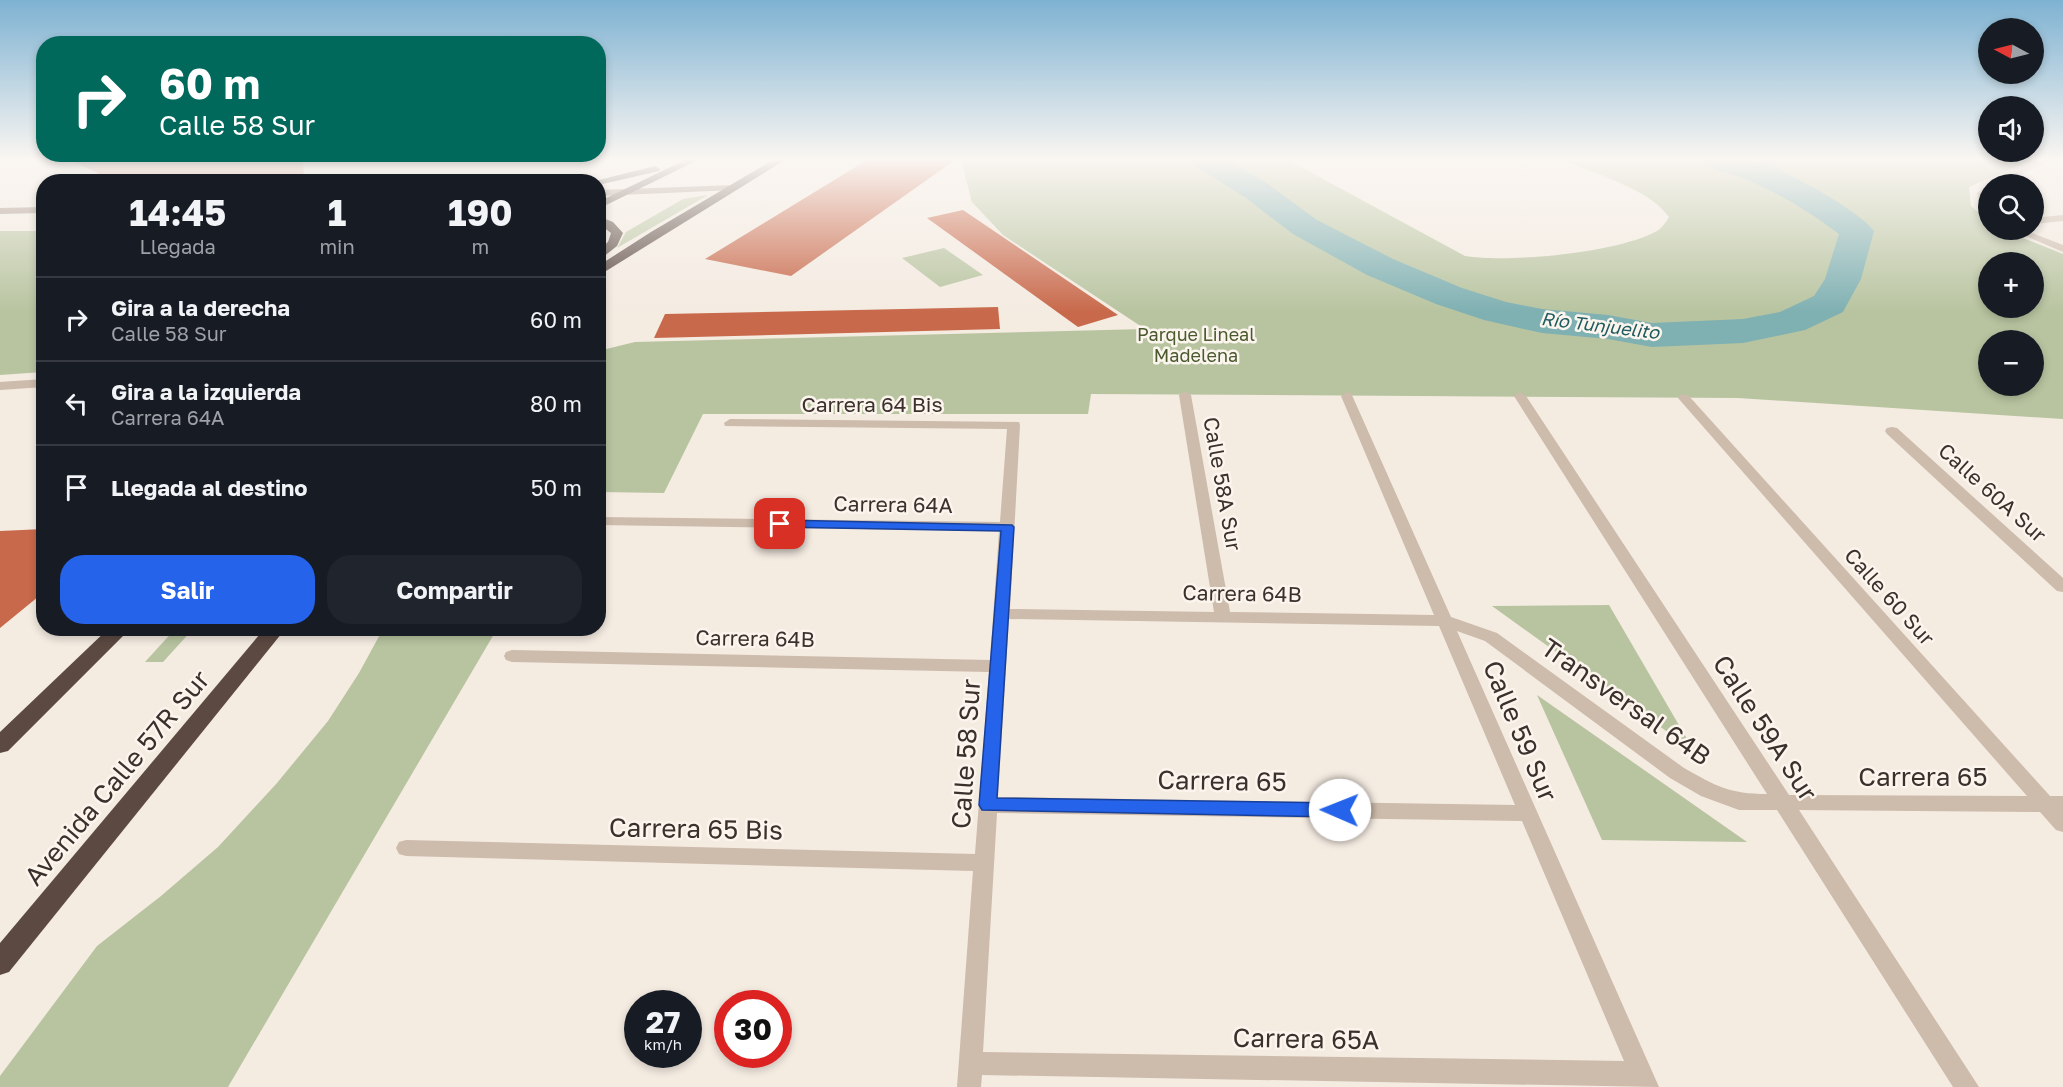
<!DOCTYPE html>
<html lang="es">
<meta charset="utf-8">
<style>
body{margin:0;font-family:"Golos Text",sans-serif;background:#20242c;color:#f1f3f6;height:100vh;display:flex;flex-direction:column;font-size:22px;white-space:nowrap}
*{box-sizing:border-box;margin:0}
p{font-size:20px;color:#9ea1a6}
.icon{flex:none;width:33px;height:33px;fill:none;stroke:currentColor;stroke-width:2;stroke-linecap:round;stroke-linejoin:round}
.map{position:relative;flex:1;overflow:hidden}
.details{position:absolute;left:36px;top:174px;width:570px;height:462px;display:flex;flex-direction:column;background:#171b24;border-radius:24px;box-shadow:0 3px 9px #0003}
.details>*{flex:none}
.hud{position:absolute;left:36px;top:36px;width:570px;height:126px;border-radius:24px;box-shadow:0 3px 9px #0003;background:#00695c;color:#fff;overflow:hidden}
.needle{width:39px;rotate:277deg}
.tools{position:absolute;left:1978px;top:18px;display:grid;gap:12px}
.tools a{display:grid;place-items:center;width:66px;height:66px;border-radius:50%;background:#171b24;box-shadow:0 3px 9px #0003;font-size:30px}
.speed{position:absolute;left:624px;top:990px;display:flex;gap:12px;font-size:30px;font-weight:700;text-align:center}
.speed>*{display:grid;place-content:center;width:78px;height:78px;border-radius:50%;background:#171b24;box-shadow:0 3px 9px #0003;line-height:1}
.speed small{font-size:15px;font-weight:400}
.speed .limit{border:9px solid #d22;background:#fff;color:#111}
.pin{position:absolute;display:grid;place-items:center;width:51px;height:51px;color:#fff;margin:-26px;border-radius:12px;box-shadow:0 3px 9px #0006}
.me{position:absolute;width:66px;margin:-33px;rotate:271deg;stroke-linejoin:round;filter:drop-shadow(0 0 4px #0008)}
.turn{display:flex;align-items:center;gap:21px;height:126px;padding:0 24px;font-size:27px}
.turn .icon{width:78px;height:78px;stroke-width:2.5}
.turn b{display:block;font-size:42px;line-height:51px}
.eta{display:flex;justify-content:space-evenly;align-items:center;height:102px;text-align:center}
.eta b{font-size:36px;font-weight:700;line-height:42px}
.action{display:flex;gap:12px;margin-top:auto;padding:12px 24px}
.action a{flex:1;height:69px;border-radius:24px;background:#2563eb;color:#fff;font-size:24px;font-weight:700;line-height:69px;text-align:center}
.action a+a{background:#20242c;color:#f1f3f6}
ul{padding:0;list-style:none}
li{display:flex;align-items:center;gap:18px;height:84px;padding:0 24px;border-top:2px solid #363941}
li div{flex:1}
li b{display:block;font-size:22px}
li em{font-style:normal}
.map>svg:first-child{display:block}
</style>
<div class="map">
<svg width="2063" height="1087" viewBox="0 0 2063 1087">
<rect width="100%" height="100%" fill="#f4ebe1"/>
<!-- green -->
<g fill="#b8c4a0" fill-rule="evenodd">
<path d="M961,160H1288L1465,256C1510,263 1617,253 1657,231C1662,228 1666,222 1669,217C1650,189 1593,173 1562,160H2031L1969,187L1971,206L1989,222V230H2003L2063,254V419L1738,398L1091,394L1088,414H703L664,493L599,492L598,351L635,342L1145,329L1003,235L972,202ZM1989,262H2034V308H1989ZM1989,340H2034V386H1989Z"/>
<path d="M708,195L617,248L626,232L683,199Z"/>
<path d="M0,231H43V372L0,375Z"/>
<path d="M944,248L983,275L940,287L902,258Z"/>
<path d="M1609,605L1694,751L1492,606Z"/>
<path d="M176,628L193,629L163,662H145Z"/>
<path d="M383,629H497L228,1087H0V1076L97,946L161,896L218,847L277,783L328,721L359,673Z"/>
<path d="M1537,695L1747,842L1602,840Z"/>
</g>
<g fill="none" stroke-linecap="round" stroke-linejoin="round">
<!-- river -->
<path fill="#7fb0b2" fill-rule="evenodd" d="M1191,160H1227L1268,184L1317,220L1393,259L1462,288L1506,302L1542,309L1608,315L1652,323L1743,319L1780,312L1814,296L1825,279L1839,234C1810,212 1779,193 1745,179C1732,173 1710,171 1703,160C1718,160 1735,158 1750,160C1776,164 1859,210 1874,231L1861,279L1843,312L1805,330L1743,343L1652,347L1608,339L1542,333L1484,320L1436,304L1367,275L1293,234L1246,198L1195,166Z"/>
</g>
<!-- building -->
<g fill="#c8694b">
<path d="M71,160H303L304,178L247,182H116Z"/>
<path d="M867,160H955L791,276L705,259Z"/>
<path d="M963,210L1118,315L1078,327L927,218Z"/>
<path d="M998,307L1000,329L654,338L665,314Z"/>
<path d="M44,529V592L0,628V531Z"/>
</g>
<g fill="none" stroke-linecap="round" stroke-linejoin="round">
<!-- street -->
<g fill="#cdbbac" fill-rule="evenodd">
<path d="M2040,160H2050L2003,184H1993Z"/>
<path d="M1989,185L1987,194L1989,212L1980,204L1977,193Z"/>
<path d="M2063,215V221L2034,224V218Z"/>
<path d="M2012,230H2024L2063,245V252Z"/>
<path d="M44,379V387L0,390V382Z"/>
<path d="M1185,391L1191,395L1230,612L1434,615L1341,396L1347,392L1351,393L1451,617L1497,633L1684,768C1716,786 1729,794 1767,794L1514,396L1520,392L1526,396L1789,795L2027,796L1678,398L1680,395H1688L2050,796H2063V832L2056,830L2040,812L1799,810L1979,1087H1953L1777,810H1739L1701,796L1670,778L1485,641L1457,631L1659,1087L982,1075L981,1087H957L973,871L406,856L399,854L396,848L399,842L406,840L975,854L989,672L512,662L506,660L504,656L506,652L512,650L990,660L999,531L598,525V517L1000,522L1007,429L725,426L724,423L730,419L1019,422L1020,425L1010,609L1214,612L1179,395ZM1009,619L1439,626L1515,805L998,797ZM997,813L1522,821L1624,1061L983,1052Z"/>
<path d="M1892,427L1897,428L2063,578V592L2057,591L1887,434L1885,431L1887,428Z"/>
</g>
<!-- secondary -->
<g fill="#a18a7d" fill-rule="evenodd">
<path d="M736,185L737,187L733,190L598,196V190Z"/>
<path d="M44,207V213L0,214V208Z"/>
</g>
<!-- highway -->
<g fill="#5c4a42" fill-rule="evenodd">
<path d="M685,160H698L598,209V202Z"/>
<path d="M773,160H785L598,276V266L651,232Z"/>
<path d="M655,166L660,169L659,171L598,185V182H591Z"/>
<path d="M598,216L613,222L623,233L617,246L598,261V250L608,242L611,233L598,223Z"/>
<path d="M109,628H131L8,751L0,753V732Z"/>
<path d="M265,628H286L9,972L0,975V943Z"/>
</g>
</g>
<!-- sky -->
<linearGradient id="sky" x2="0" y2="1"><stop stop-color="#7eb2d2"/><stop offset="0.51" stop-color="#faf6f2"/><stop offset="1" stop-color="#faf6f2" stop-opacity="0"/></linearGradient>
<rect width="2063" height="312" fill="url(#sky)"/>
<!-- route -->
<path fill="#2563eb" stroke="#184099" stroke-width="1.5" d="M780,520L1012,525L1014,527L997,798L1340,803L1346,805L1349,810L1346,815L1340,817L982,810L979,805L1001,531L776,527V521Z"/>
<g text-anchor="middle" stroke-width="5" stroke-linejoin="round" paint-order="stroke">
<!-- far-water labels -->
<g font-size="18" font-style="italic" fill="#1f5a5e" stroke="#fbf5ee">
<text transform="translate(1600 326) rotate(7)" y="6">Río Tunjuelito</text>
</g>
<!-- far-park labels -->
<g font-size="18" fill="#4a5a2e" stroke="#fbf5ee">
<text x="1196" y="341">Parque Lineal<tspan x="1196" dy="21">Madelena</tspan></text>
</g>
<!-- street labels -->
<g font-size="21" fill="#3b302b" stroke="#fbf5ee">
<text x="872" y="412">Carrera 64 Bis</text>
<text transform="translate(1222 484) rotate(80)" y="7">Calle 58A Sur</text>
<text transform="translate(1992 493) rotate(42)" y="7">Calle 60A Sur</text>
<text transform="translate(893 505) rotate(1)" y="7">Carrera 64A</text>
<text transform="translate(1242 594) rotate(1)" y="7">Carrera 64B</text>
<text transform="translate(1889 597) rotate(48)" y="7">Calle 60 Sur</text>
<text transform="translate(755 639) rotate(1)" y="7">Carrera 64B</text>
</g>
<!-- near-street labels -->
<g font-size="26" fill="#3b302b" stroke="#fbf5ee">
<text transform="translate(1626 702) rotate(35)" y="9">Transversal 64B</text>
<text transform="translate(1765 728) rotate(57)" y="9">Calle 59A Sur</text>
<text transform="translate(1520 731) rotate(67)" y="9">Calle 59 Sur</text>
<text transform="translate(966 754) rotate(-86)" y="9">Calle 58 Sur</text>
<text x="1923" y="786">Carrera 65</text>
<text transform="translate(117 778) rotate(-50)" y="9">Avenida Calle 57R Sur</text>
<text transform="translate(1222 781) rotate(1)" y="9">Carrera 65</text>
<text transform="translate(696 829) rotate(1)" y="9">Carrera 65 Bis</text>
<text transform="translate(1306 1039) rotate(1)" y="9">Carrera 65A</text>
</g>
</g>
</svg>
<div class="tools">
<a><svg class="needle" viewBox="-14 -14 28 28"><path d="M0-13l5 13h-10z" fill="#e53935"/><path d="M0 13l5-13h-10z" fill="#9ea1a6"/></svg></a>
<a><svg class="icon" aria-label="sound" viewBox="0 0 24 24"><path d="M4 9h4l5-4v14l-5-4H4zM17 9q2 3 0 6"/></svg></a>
<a><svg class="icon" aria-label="search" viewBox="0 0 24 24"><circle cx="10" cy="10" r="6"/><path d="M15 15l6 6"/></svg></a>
<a>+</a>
<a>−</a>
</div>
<div class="speed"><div>27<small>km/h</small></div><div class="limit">30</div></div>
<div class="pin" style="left:780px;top:524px;background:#d93025"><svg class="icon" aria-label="arrive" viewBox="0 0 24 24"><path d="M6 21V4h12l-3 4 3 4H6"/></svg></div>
<svg class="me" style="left:1340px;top:810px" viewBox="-20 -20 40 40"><circle r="19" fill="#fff"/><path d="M0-13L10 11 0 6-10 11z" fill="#2563eb"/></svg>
<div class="hud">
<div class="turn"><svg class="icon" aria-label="right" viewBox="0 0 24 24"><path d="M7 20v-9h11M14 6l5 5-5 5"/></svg><div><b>60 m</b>Calle 58 Sur</div></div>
</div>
<section class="details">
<div class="eta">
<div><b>14:45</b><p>Llegada</p></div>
<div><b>1</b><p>min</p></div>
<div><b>190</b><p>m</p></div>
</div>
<ul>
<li><svg class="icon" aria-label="right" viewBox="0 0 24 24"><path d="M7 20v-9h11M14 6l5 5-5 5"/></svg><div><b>Gira a la derecha</b><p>Calle 58 Sur</p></div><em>60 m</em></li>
<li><svg class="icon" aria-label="left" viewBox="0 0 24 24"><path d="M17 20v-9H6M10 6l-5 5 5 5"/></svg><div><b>Gira a la izquierda</b><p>Carrera 64A</p></div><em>80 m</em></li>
<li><svg class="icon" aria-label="arrive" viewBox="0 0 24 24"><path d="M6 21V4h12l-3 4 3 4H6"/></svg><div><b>Llegada al destino</b></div><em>50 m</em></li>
</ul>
<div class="action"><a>Salir</a><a>Compartir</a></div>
</section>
</div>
